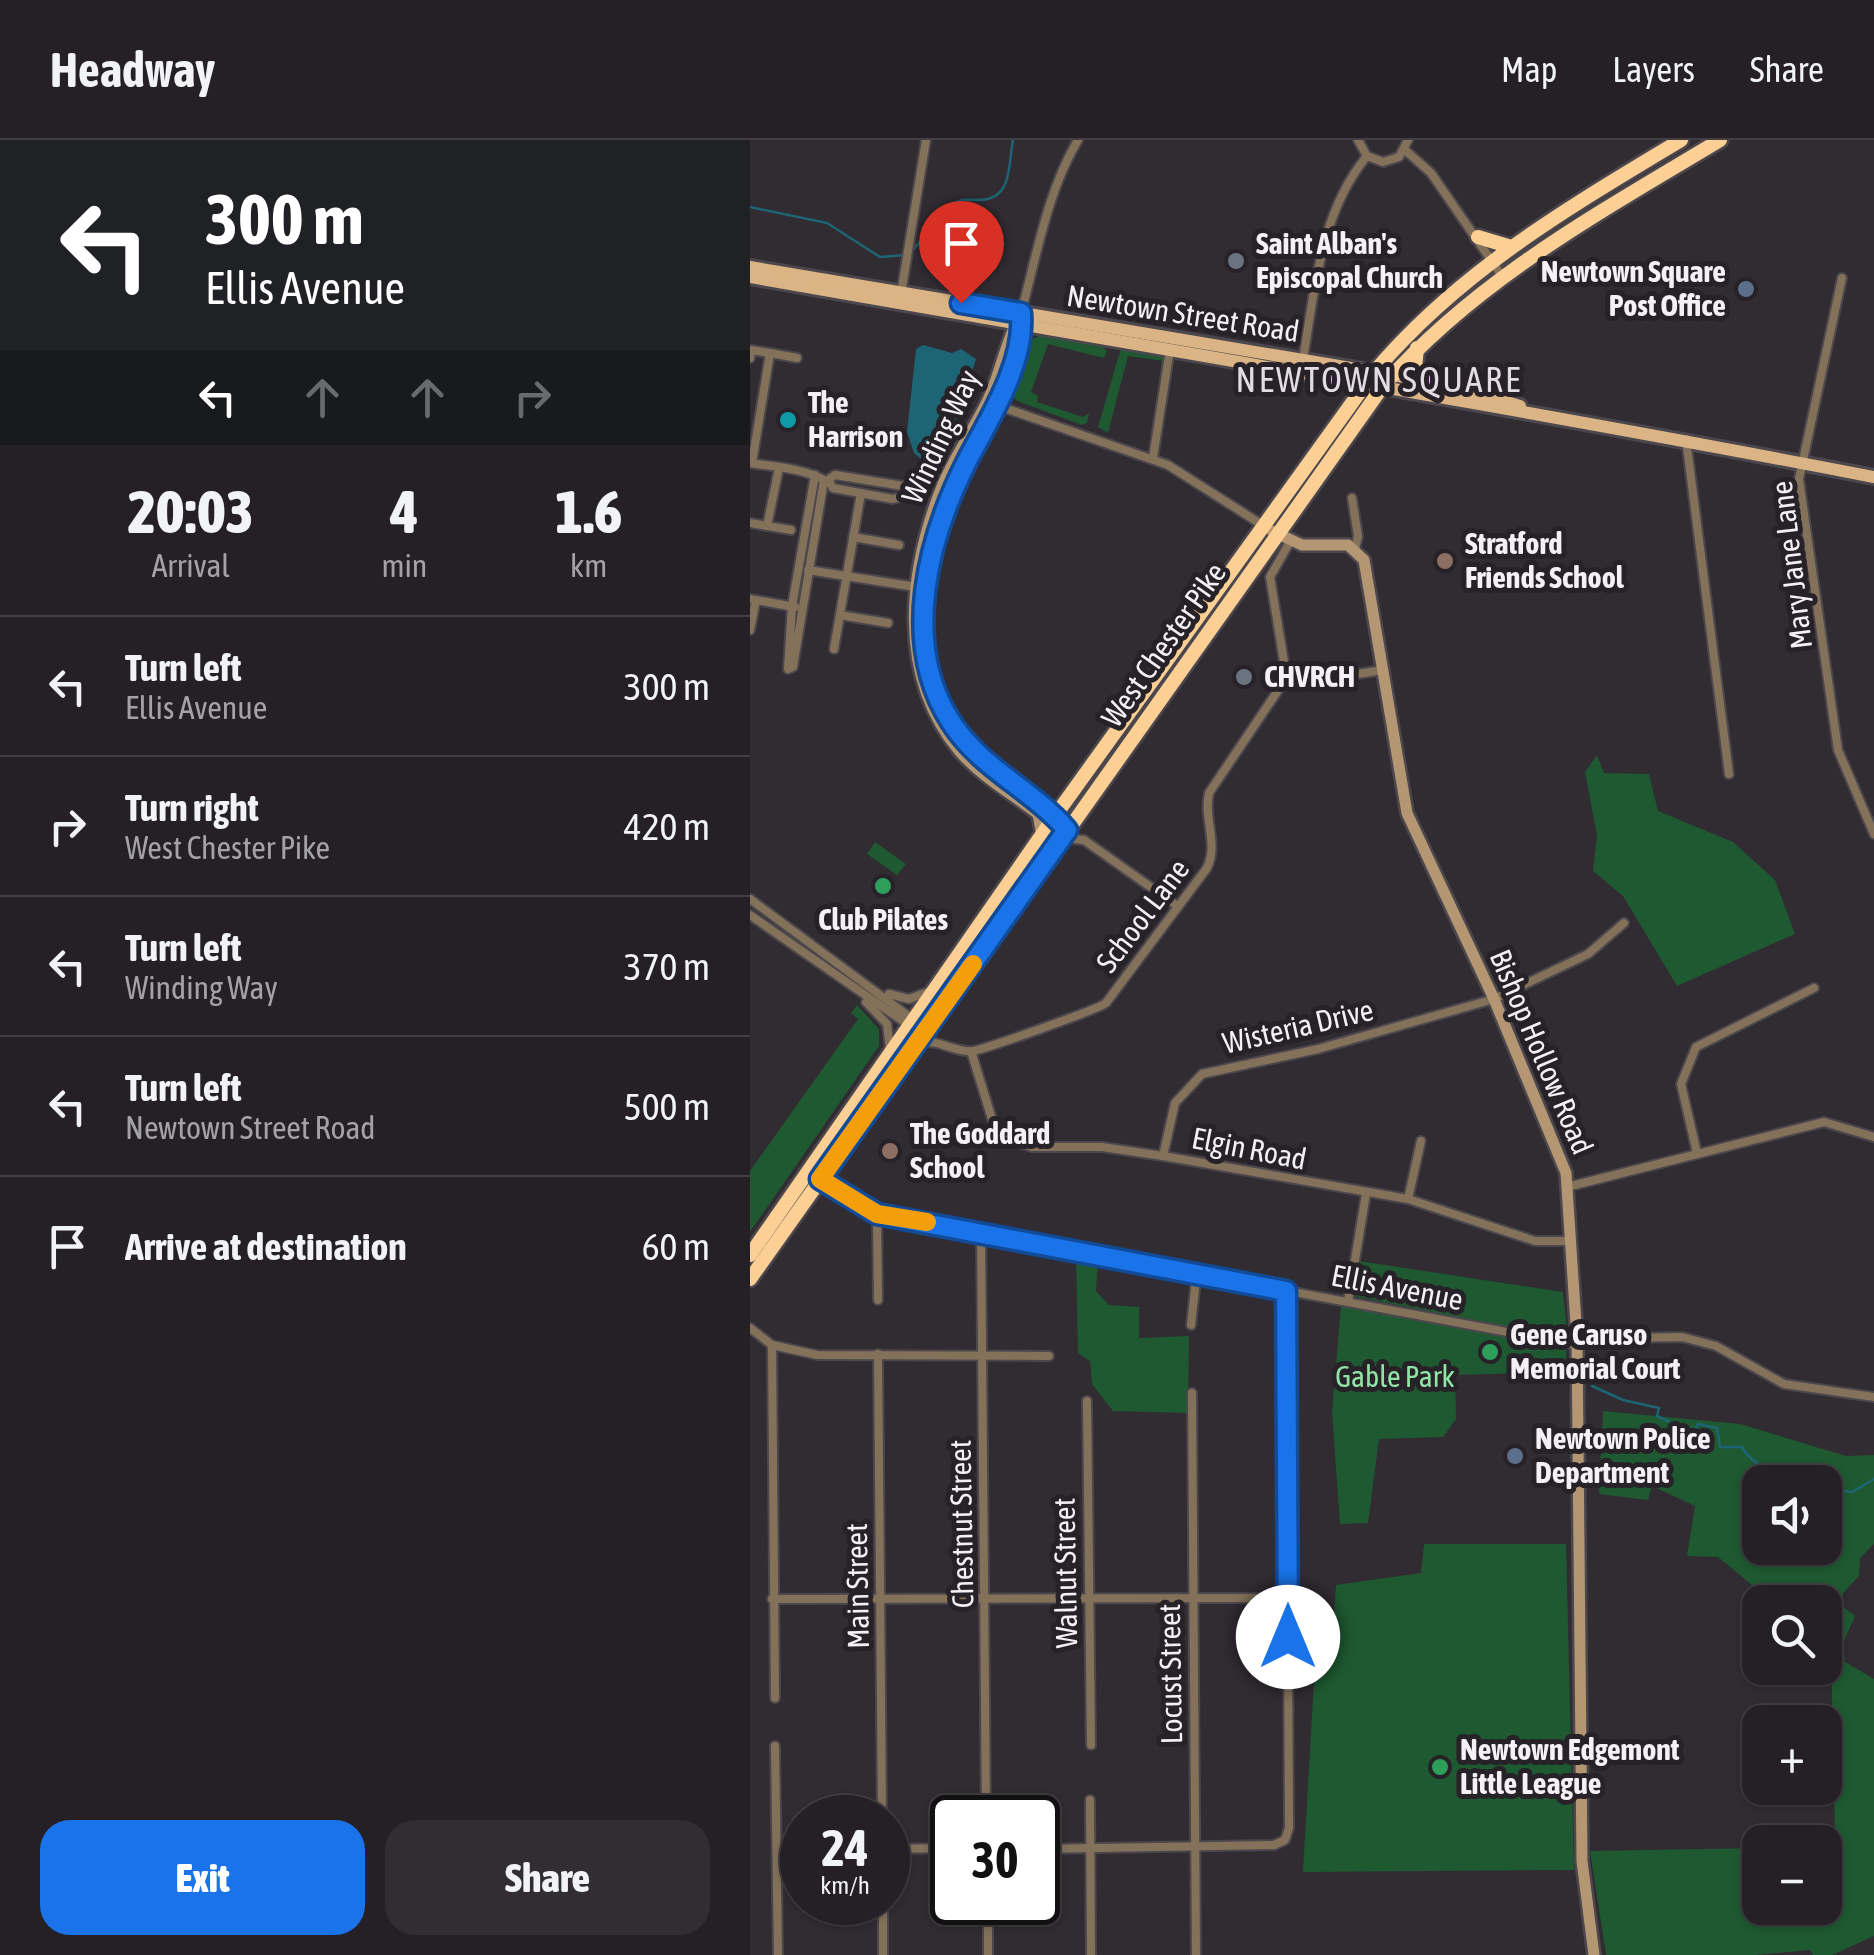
<!DOCTYPE html>
<meta charset="utf-8">
<style>
body{margin:0;font-family:"Asap Condensed",sans-serif;background:#312d32;color:#f1f3f6;height:100vh;display:flex;flex-direction:column;font-size:38px;white-space:nowrap}
*{box-sizing:border-box;margin:0}
p{font-size:32px;color:#a3a3a7}
.icon{flex:none;width:55px;height:55px;fill:none;stroke:currentColor;stroke-width:2;stroke-linecap:round;stroke-linejoin:round}
.map{position:relative;flex:1;overflow:hidden}
.details{display:flex;flex-direction:column;background:#252026;width:750px}
.details>*{flex:none}
.banner{background:#202124;color:#fff;overflow:hidden}
.tools{position:absolute;left:992px;top:1325px;display:grid;gap:20px}
.tools a{display:grid;place-items:center;width:100px;height:100px;border-radius:20px;background:#252026;box-shadow:0 2px 8px #0004,0 0 0 2px #423e43;font-size:50px}
.speed{position:absolute;left:30px;top:1655px;display:flex;gap:20px;font-size:50px;font-weight:700;text-align:center}
.speed>*{display:grid;place-content:center;width:130px;height:130px;border-radius:50%;background:#252026;box-shadow:0 2px 8px #0004,0 0 0 2px #423e43;line-height:1}
.speed small{font-size:25px;font-weight:400}
.speed .limit{border:5px solid #111;border-radius:15px;background:#fff;color:#111}
.pin{position:absolute;display:grid;place-items:center;width:85px;height:85px;color:#fff;margin:-102px -42px;border-radius:50% 50% 50% 0;rotate:-45deg;box-shadow:0 0 10px #0007}
.pin .icon{rotate:45deg}
.me{position:absolute;width:110px;margin:-55px;rotate:0deg;stroke-linejoin:round;filter:drop-shadow(0 0 8px #0008)}
.turn{display:flex;align-items:center;gap:35px;height:210px;padding:0 40px;font-size:45px}
.turn .icon{width:130px;height:130px;stroke-width:2.5}
.turn b{display:block;font-size:70px;line-height:85px}
.lanes{display:flex;align-items:center;height:95px;padding:0 40px;background:#0003;justify-content:center;gap:50px;direction:ltr}
.lanes .off{opacity:.35}
.eta{display:flex;justify-content:space-evenly;align-items:center;height:170px;text-align:center}
.eta b{font-size:60px;font-weight:800;line-height:70px}
.button{display:flex;gap:20px;margin-top:auto;padding:20px 40px}
.button a{flex:1;height:115px;border-radius:30px;background:#1a73e8;color:#fff;font-size:40px;font-weight:800;line-height:115px;text-align:center}
.button a+a{background:#312d32;color:#f1f3f6}
ul{padding:0;list-style:none}
li{display:flex;align-items:center;gap:30px;height:140px;padding:0 40px;border-top:2px solid #423e43}
li div{flex:1}
li b{display:block;font-size:38px}
li em{font-style:normal}
header{display:flex;align-items:center;gap:60px;box-sizing:border-box;height:140px;padding:0 50px;background:#252026;border-bottom:2px solid #423e43}
header strong{font-size:48px}
nav{display:flex;gap:55px;margin-inline-start:auto;font-size:35px}
main{display:flex;flex:1;min-height:0}
.map>svg:first-child{display:block}
</style>
<header>
<strong>Headway</strong>
<nav><a>Map</a><a>Layers</a><a>Share</a></nav>
</header>
<main>
<section class="details">
<div class="banner">
<div class="turn"><svg class="icon" aria-label="left" viewBox="0 0 24 24"><path d="M17 20v-9H6M10 6l-5 5 5 5"/></svg><div><b>300 m</b>Ellis Avenue</div></div>
<div class="lanes"><svg class="icon" aria-label="left" viewBox="0 0 24 24"><path d="M17 20v-9H6M10 6l-5 5 5 5"/></svg><svg class="icon off" aria-label="ahead" viewBox="0 0 24 24"><path d="M12 20V5M6 11l6-6 6 6"/></svg><svg class="icon off" aria-label="ahead" viewBox="0 0 24 24"><path d="M12 20V5M6 11l6-6 6 6"/></svg><svg class="icon off" aria-label="right" viewBox="0 0 24 24"><path d="M7 20v-9h11M14 6l5 5-5 5"/></svg></div>
</div>
<div class="eta">
<div><b>20:03</b><p>Arrival</p></div>
<div><b>4</b><p>min</p></div>
<div><b>1.6</b><p>km</p></div>
</div>
<ul>
<li><svg class="icon" aria-label="left" viewBox="0 0 24 24"><path d="M17 20v-9H6M10 6l-5 5 5 5"/></svg><div><b>Turn left</b><p>Ellis Avenue</p></div><em>300 m</em></li>
<li><svg class="icon" aria-label="right" viewBox="0 0 24 24"><path d="M7 20v-9h11M14 6l5 5-5 5"/></svg><div><b>Turn right</b><p>West Chester Pike</p></div><em>420 m</em></li>
<li><svg class="icon" aria-label="left" viewBox="0 0 24 24"><path d="M17 20v-9H6M10 6l-5 5 5 5"/></svg><div><b>Turn left</b><p>Winding Way</p></div><em>370 m</em></li>
<li><svg class="icon" aria-label="left" viewBox="0 0 24 24"><path d="M17 20v-9H6M10 6l-5 5 5 5"/></svg><div><b>Turn left</b><p>Newtown Street Road</p></div><em>500 m</em></li>
<li><svg class="icon" aria-label="arrive" viewBox="0 0 24 24"><path d="M6 21V4h12l-3 4 3 4H6"/></svg><div><b>Arrive at destination</b></div><em>60 m</em></li>
</ul>
<div class="button"><a>Exit</a><a>Share</a></div>
</section>
<div class="map">
<svg width="1124" height="1815" viewBox="0 0 1124 1815">
<rect width="100%" height="100%" fill="#312b32"/>
<!-- green -->
<g fill="#1e5931" fill-rule="evenodd">
<path d="M290,195L349,203L357,211L354,218L298,204L281,252L288,256L287,262L333,277L339,273L337,283L332,285L267,261L261,254L276,203Z"/>
<path d="M371,208L413,213L414,221L378,216L358,293L348,287Z"/>
<path d="M847,615L854,633L899,634L908,671L983,702L1025,740L1045,794L927,846L873,756L843,731L847,695L835,632Z"/>
<path d="M125,702L156,724L147,735L117,714Z"/>
<path d="M107,865L129,889V906L0,1092V1031L108,879L101,873Z"/>
<path d="M326,1114L348,1121L346,1151L359,1165L389,1167V1198L439,1196L438,1273L363,1271L342,1244L340,1221L328,1213Z"/>
<path d="M609,1121L813,1152L818,1199L603,1156Z"/>
<path d="M591,1166L816,1209V1232L705,1235L706,1279L693,1297L629,1299L618,1383L590,1384L582,1272Z"/>
<path d="M853,1271L990,1284L1096,1316L1124,1315V1404L1110,1418L1109,1436L1093,1453L1092,1466L1105,1476L1093,1503L1095,1522L1124,1539V1796L1082,1815H1063L1060,1810L1005,1815H856L840,1711L1010,1708V1768H1075V1706L1085,1698L1081,1510L1075,1508V1462H1010V1476L1008,1450L968,1417L937,1416L945,1366L902,1346L898,1360L849,1354ZM1010,1342H1075V1408H1010Z"/>
<path d="M674,1404H816L824,1730L553,1732L565,1524L581,1522L586,1445L671,1433Z"/>
</g>
<!-- water -->
<path fill="#1d6574" d="M173,205L202,213L211,209L226,219L207,280L182,328L164,313L157,292L166,209Z"/>
<g fill="none" stroke-linecap="round" stroke-linejoin="round">
<!-- stream -->
<g stroke="#1d6574" stroke-width="2.5">
<path d="M0,67L77,83L130,117L155,115"/>
<path d="M162,111C176,96 189,75 205,63C212,58 220,60 228,60C263,60 258,26 263,0"/>
<path d="M842,1246L873,1260L909,1268L907,1276L943,1293L948,1284L967,1288L970,1307H992C1006,1331 1038,1338 1062,1342"/>
<path d="M1075,1349L1102,1352L1124,1339"/>
</g>
<!-- street casing -->
<g stroke="#4c474d" stroke-width="12">
<g id="street">
<path d="M608,0L617,16L633,22L649,17L658,0"/>
<path d="M655,10L681,33L752,136"/>
<path d="M1092,138L1049,339L1088,610L1124,694"/>
<path d="M151,154L176,0"/>
<path d="M271,173C287,115 297,52 328,0"/>
<path d="M20,213L47,218"/>
<path d="M0,218L1,210L20,213L2,323"/>
<path d="M553,219C565,149 570,73 617,16"/>
<path d="M246,265L418,325L514,386"/>
<path d="M936,299L979,634"/>
<path d="M403,318L420,209"/>
<path d="M0,323C25,327 52,328 74,340L43,527L38,529L42,466L65,335"/>
<path d="M85,335L153,346L157,355L143,359L83,348L78,340Z"/>
<path d="M602,358L608,396L605,409"/>
<path d="M0,383L41,390"/>
<path d="M17,386L29,328"/>
<path d="M103,397L149,405"/>
<path d="M58,430L166,447"/>
<path d="M0,459L45,467"/>
<path d="M90,475L138,483"/>
<path d="M0,490L6,460"/>
<path d="M84,509L111,353"/>
<path d="M531,546L536,534L520,437L541,400"/>
<path d="M313,698L334,700L426,765"/>
<path d="M0,759L165,881"/>
<path d="M0,775L160,886"/>
<path d="M139,854L159,859L178,852"/>
<path d="M116,862L137,884L140,909"/>
<path d="M170,903C188,898 204,913 223,911C235,909 349,869 356,863L457,728C469,703 453,679 459,653L531,546L633,530"/>
<path d="M221,911L242,979L267,1002L282,1007H352L413,1016L658,1059L785,1101H821"/>
<path d="M947,1013L931,944L946,907L1064,848"/>
<path d="M413,1016L425,963L452,934L568,909L744,859L838,814L874,783"/>
<path d="M69,1038L127,1074L827,1205"/>
<path d="M817,1047L1074,982L1124,997"/>
<path d="M658,1059L671,1001"/>
<path d="M127,1074L128,1160"/>
<path d="M231,1091L236,1678"/>
<path d="M598,1162L616,1054"/>
<path d="M441,1185L447,1131"/>
<path d="M0,1188L22,1205L67,1215L299,1216"/>
<path d="M827,1199L932,1197L966,1206L1034,1244L1124,1257"/>
<path d="M22,1205L25,1558"/>
<path d="M128,1214L132,1678"/>
<path d="M442,1253L446,1815"/>
<path d="M337,1261L341,1605"/>
<path d="M22,1459L537,1458"/>
<path d="M25,1606L28,1815"/>
<path d="M340,1660L341,1815"/>
<path d="M138,1709L202,1708"/>
<path d="M288,1709L524,1705L535,1700L539,1688L536,1151"/>
<path d="M29,1710H52"/>
<path d="M133,1762V1815"/>
<path d="M238,1762V1815"/>
</g>
</g>
<!-- secondary casing -->
<g stroke="#4c474d" stroke-width="16">
<g id="secondary">
<path d="M269,177C255,203 250,235 237,262C223,290 205,316 193,344C158,430 146,536 210,612C232,637 261,653 288,674L292,696"/>
<path d="M272,177C275,225 239,279 218,319C174,402 150,512 209,594C238,634 285,653 317,690"/>
<path d="M522,391L552,405H598L614,420L657,673L744,859L816,1033L827,1199L832,1721L844,1815"/>
</g>
</g>
<!-- primary casing -->
<g stroke="#4c474d" stroke-width="18">
<g id="primary">
<path d="M0,127L696,244L770,266"/>
<path d="M0,137C375,203 750,265 1124,337"/>
</g>
</g>
<!-- highway casing -->
<g stroke="#4c474d" stroke-width="19">
<g id="highway">
<path d="M728,97L758,106"/>
<path d="M667,208L665,229L682,241"/>
<path d="M0,1115L305,676L625,231C711,130 818,68 931,0"/>
<path d="M0,1139L633,246C727,139 849,73 970,0"/>
</g>
</g>
<!-- street -->
<use href="#street" stroke="#83715a" stroke-width="8"/>
<!-- secondary -->
<use href="#secondary" stroke="#b49772" stroke-width="11"/>
<!-- primary -->
<use href="#primary" stroke="#dab484" stroke-width="12"/>
<!-- highway -->
<use href="#highway" stroke="#fccf94" stroke-width="14"/>
</g>
<g fill="none" stroke-linecap="round" stroke-linejoin="round">
<!-- route casing -->
<g stroke="#114b97" stroke-width="25">
<path id="route" d="M211,163L271,173C275,224 240,277 217,321C178,398 150,503 201,582C231,629 282,649 317,690L70,1039L127,1074L536,1151L538,1497"/>
</g>
<!-- route -->
<use href="#route" stroke="#1a73e8" stroke-width="18"/>
<!-- slow -->
<path stroke="#f59e0b" stroke-width="18" d="M177,1082L127,1074L70,1039L223,824"/>
</g>
<!-- markers -->
<g fill="#6b7280" stroke="#272128" stroke-width="4">
<circle cx="486" cy="121" r="10"/>
<circle cx="494" cy="537" r="10"/>
</g>
<g fill="#5c6f8a" stroke="#272128" stroke-width="4">
<circle cx="996" cy="149" r="10"/>
<circle cx="765" cy="1316" r="10"/>
</g>
<circle fill="#0f9aa8" stroke="#272128" stroke-width="4" cx="38" cy="280" r="10"/>
<g fill="#8d6e63" stroke="#272128" stroke-width="4">
<circle cx="695" cy="421" r="10"/>
<circle cx="140" cy="1011" r="10"/>
</g>
<g fill="#2e9e5b" stroke="#272128" stroke-width="4">
<circle cx="133" cy="746" r="10"/>
<circle cx="740" cy="1212" r="10"/>
<circle cx="690" cy="1627" r="10"/>
</g>
<g text-anchor="middle" stroke-width="10" stroke-linejoin="round" paint-order="stroke">
<!-- poi labels -->
<g font-size="30" font-weight="bold" fill="#f4f0f5" stroke="#272128" text-anchor="start">
<text x="506" y="114">Saint Alban's<tspan x="506" dy="34">Episcopal Church</tspan></text>
<text x="976" y="142" text-anchor="end">Newtown Square<tspan x="976" dy="34">Post Office</tspan></text>
<text x="58" y="273">The<tspan x="58" dy="34">Harrison</tspan></text>
<text x="715" y="414">Stratford<tspan x="715" dy="34">Friends School</tspan></text>
<text x="514" y="547">CHVRCH</text>
<text x="133" y="790" text-anchor="middle">Club Pilates</text>
<text x="160" y="1004">The Goddard<tspan x="160" dy="34">School</tspan></text>
<text x="760" y="1205">Gene Caruso<tspan x="760" dy="34">Memorial Court</tspan></text>
<text x="785" y="1309">Newtown Police<tspan x="785" dy="34">Department</tspan></text>
<text x="710" y="1620">Newtown Edgemont<tspan x="710" dy="34">Little League</tspan></text>
</g>
<!-- street labels -->
<g font-size="30" fill="#f4f0f5" stroke="#272128">
<text transform="translate(433 174) rotate(9)" y="10">Newtown Street Road</text>
<text transform="translate(191 297) rotate(-65)" y="10">Winding Way</text>
<text transform="translate(1042 425) rotate(-97)" y="10">Mary Jane Lane</text>
<text transform="translate(414 505) rotate(-55)" y="10">West Chester Pike</text>
<text transform="translate(393 776) rotate(-53)" y="10">School Lane</text>
<text transform="translate(548 887) rotate(-13)" y="10">Wisteria Drive</text>
<text transform="translate(791 912) rotate(67)" y="10">Bishop Hollow Road</text>
<text transform="translate(499 1009) rotate(11)" y="10">Elgin Road</text>
<text transform="translate(647 1148) rotate(11)" y="10">Ellis Avenue</text>
<text transform="translate(212 1384) rotate(-91)" y="10">Chestnut Street</text>
<text transform="translate(316 1433) rotate(-91)" y="10">Walnut Street</text>
<text transform="translate(108 1446) rotate(-91)" y="10">Main Street</text>
<text transform="translate(421 1534) rotate(-91)" y="10">Locust Street</text>
</g>
<!-- park labels -->
<g font-size="30" fill="#90e4a5" stroke="#272128">
<text x="645" y="1247">Gable Park</text>
</g>
<!-- quarter labels -->
<g font-size="35" letter-spacing="2.5" fill="#e4dce4" stroke="#272128">
<text x="629" y="252">NEWTOWN SQUARE</text>
</g>
</g>
</svg>
<div class="tools">
<a><svg class="icon" aria-label="sound" viewBox="0 0 24 24"><path d="M4 9h4l5-4v14l-5-4H4zM17 9q2 3 0 6"/></svg></a>
<a><svg class="icon" aria-label="search" viewBox="0 0 24 24"><circle cx="10" cy="10" r="6"/><path d="M15 15l6 6"/></svg></a>
<a>+</a>
<a>−</a>
</div>
<div class="speed"><div>24<small>km/h</small></div><div class="limit">30</div></div>
<div class="pin" style="left:211px;top:163px;background:#d93025"><svg class="icon" aria-label="arrive" viewBox="0 0 24 24"><path d="M6 21V4h12l-3 4 3 4H6"/></svg></div>
<svg class="me" style="left:538px;top:1497px" viewBox="-20 -20 40 40"><circle r="19" fill="#fff"/><path d="M0-13L10 11 0 6-10 11z" fill="#1a73e8"/></svg>
</div>
</main>
